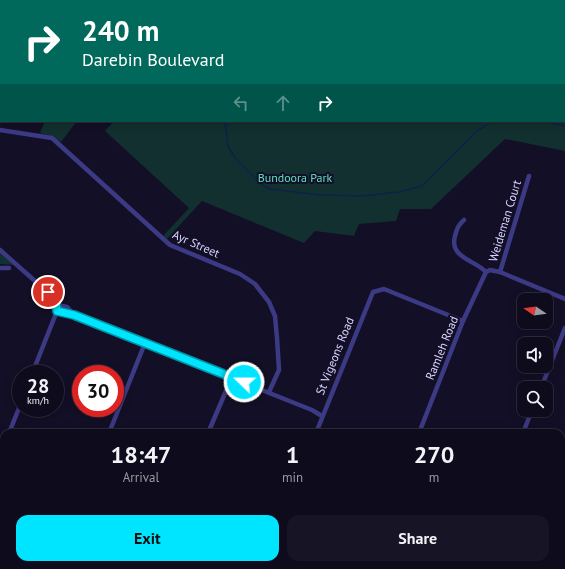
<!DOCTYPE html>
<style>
body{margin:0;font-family:"PT Sans",sans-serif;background:#171425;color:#f1f3f6;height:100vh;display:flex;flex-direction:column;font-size:15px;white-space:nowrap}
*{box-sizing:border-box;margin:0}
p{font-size:13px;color:#9b9ba3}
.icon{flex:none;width:22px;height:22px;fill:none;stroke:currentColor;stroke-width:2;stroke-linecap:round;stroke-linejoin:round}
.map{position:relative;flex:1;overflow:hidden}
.panel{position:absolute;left:0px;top:429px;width:565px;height:140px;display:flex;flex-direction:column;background:#0e0b1c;border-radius:12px 12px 0 0;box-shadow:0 2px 10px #0003,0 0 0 1px #2e2b3b}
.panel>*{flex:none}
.hud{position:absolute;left:0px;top:0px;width:565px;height:122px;box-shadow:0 2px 10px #0003,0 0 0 1px #2e2b3b;background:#00695c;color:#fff;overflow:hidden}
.needle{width:26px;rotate:283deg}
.fabs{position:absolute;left:517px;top:293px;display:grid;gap:8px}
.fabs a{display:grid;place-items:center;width:36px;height:36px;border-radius:8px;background:#0e0b1c;box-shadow:0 2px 10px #0003,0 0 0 1px #2e2b3b;font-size:20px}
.speed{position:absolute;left:12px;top:365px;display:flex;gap:8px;font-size:20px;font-weight:700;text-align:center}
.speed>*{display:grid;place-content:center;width:52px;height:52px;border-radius:50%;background:#0e0b1c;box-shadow:0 2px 10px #0003,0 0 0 1px #2e2b3b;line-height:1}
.speed small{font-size:10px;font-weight:400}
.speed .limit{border:6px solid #d22;background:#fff;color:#111}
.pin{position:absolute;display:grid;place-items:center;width:34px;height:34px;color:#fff;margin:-17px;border:2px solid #fff;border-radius:50%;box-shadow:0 1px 4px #0007}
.me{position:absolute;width:44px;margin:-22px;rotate:292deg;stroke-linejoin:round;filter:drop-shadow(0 0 3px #0008)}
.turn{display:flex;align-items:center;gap:14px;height:84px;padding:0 16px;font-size:18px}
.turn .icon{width:52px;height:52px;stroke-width:2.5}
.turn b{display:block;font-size:28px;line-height:34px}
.lanes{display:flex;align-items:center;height:38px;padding:0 16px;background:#0003;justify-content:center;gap:20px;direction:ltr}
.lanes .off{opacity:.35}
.eta{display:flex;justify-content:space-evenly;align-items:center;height:68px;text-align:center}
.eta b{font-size:24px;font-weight:800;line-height:28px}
.button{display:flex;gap:8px;margin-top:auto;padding:8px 16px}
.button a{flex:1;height:46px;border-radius:12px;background:#00e5ff;color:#111;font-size:16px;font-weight:800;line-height:46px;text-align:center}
.button a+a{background:#171425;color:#f1f3f6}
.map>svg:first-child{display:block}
</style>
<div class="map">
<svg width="565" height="569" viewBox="0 0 565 569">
<rect width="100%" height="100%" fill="#130f26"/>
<!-- green -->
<g fill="#12302f">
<path d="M0,0H565V151L505,139L431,209H400L396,221L359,224L354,236L315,231L304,243L202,201L167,239L163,236L189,208L105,131L114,121H564V1H1V62Z"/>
<path d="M45,121H77L61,142L51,136L40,133Z"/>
<path d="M0,253L14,265L0,264Z"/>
<path d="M271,565H304L314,569H270Z"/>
</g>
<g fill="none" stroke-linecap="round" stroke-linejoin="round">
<!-- stream -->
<g stroke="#0c2248" stroke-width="1.5">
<path d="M52,1V0"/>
<path d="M225,121L228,146L235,158L262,185L269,189L321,195L362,196L399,192L422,186L477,131L492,121"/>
<path d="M546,121L565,126"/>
</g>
<!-- service -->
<path stroke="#3d3a85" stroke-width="2.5" d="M88,569L89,565"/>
<!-- minor -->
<g stroke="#3d3a85" stroke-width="4.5">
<path d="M0,130L52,138L170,245L240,274L255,284L269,302L275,316L277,338L279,370L269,392"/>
<path d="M464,220C458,225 457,229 455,236C449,258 475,260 486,272"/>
<path d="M0,250L53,297L57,305V311L32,374"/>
<path d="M0,268H9"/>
<path d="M486,272L490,270L500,272L565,299"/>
<path d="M500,272L529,176"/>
<path d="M57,305L67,307L74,315"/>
<path d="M57,311L74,315L312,410L322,416"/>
<path d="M541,388L565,328"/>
<path d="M9,433L21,403"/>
<path d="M109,433L145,343"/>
<path d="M208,433L232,377"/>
<path d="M316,433L373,292L384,289L463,321"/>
<path d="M419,433L463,321L486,272"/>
<path d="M523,433L532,410"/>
<path d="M0,456L4,445"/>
<path d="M325,565L336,569"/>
<path d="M474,565L481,569"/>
<path d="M55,569L57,565"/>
<path d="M154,569L155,565"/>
<path d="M262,569L263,565"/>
<path d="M366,569L367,565"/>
<path d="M469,569L471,565"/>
</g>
<!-- tertiary -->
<g stroke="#3d3a85" stroke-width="6">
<path d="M0,536L4,538"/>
<path d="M72,565L82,569"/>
</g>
</g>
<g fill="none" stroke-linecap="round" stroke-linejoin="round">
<!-- route casing -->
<g stroke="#0095a6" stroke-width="10">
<path id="route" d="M48,292L56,302L57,311L74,315L244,382"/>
</g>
<!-- route -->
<use href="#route" stroke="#00e5ff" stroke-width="7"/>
</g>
<g text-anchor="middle" stroke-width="4" stroke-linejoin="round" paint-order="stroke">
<!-- park labels -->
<g font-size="12" fill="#5fe0c0" stroke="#130f26">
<text x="295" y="182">Bundoora Park</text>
</g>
<!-- street labels -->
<g font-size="12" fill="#d9d4ff" stroke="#130f26">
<text transform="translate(505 221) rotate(-73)" y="4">Weideman Court</text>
<text transform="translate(196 244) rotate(24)" y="4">Ayr Street</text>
<text transform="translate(442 348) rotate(-68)" y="4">Ramleh Road</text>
<text transform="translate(335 356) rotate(-68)" y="4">St Vigeons Road</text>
</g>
</g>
</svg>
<div class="fabs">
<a><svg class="needle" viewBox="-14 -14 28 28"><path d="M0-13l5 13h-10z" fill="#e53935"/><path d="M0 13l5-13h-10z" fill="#9b9ba3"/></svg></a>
<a><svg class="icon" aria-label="sound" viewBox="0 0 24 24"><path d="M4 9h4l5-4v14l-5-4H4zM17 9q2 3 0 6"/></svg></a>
<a><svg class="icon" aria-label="search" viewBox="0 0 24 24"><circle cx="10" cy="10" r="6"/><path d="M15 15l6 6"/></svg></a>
</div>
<div class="speed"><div>28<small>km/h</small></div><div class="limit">30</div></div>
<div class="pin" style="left:48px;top:292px;background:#d93025"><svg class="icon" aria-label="arrive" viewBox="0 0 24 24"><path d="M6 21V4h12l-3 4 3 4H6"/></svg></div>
<svg class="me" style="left:244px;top:382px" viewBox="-20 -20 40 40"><circle r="17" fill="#00e5ff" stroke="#fff" stroke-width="3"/><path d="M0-11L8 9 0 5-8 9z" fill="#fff"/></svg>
<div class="hud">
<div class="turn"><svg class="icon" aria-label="right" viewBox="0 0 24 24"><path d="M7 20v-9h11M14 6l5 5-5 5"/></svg><div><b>240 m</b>Darebin Boulevard</div></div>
<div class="lanes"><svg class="icon off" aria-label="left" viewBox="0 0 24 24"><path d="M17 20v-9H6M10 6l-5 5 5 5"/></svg><svg class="icon off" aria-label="ahead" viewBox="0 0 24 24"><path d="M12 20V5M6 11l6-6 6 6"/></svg><svg class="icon" aria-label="right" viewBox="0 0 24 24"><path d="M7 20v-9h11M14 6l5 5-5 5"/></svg></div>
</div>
<section class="panel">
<div class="eta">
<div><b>18:47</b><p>Arrival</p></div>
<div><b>1</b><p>min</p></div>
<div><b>270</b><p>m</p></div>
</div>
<div class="button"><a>Exit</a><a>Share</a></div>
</section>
</div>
